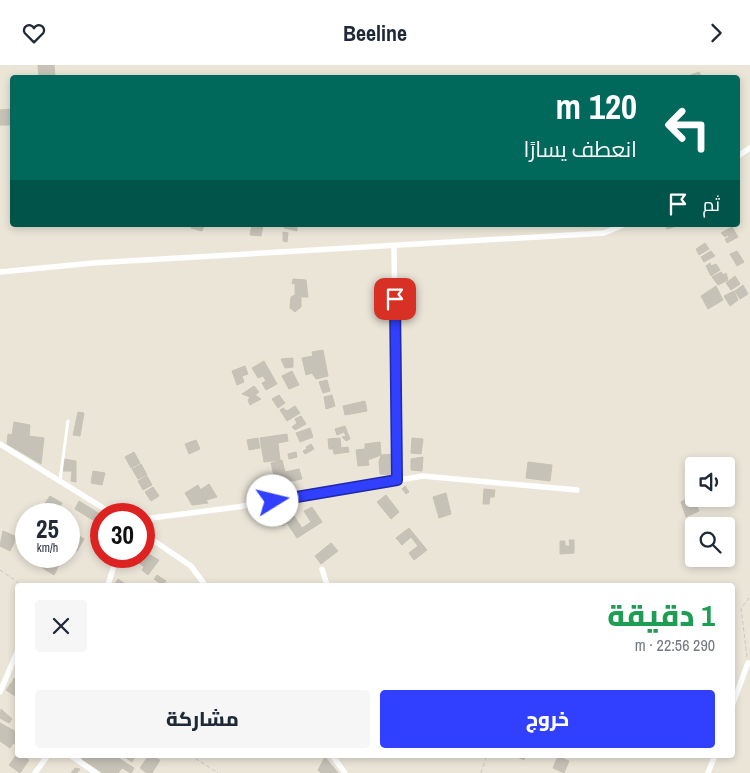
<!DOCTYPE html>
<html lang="ar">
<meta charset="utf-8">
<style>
body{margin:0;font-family:"Archivo Narrow",Cairo,sans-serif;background:#f6f6f7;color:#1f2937;direction:rtl;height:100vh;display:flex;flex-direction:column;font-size:19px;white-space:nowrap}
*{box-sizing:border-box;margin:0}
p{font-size:16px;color:#747a83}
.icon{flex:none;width:28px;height:28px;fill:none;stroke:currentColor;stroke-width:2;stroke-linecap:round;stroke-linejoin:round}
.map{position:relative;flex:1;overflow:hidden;direction:ltr}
.sheet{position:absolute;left:15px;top:518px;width:720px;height:175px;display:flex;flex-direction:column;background:#fff;border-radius:5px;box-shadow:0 2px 8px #0003;direction:rtl}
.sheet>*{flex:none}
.top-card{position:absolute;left:10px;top:10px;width:730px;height:152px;border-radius:5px;box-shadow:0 2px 8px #0003;direction:rtl;background:#00695c;color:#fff;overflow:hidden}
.buttons{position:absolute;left:685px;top:392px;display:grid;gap:10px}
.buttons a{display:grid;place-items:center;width:50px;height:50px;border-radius:5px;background:#fff;box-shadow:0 2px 8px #0003;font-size:25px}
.speed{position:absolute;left:15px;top:438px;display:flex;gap:10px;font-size:25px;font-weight:700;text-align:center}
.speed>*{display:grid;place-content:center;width:65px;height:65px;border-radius:50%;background:#fff;box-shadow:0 2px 8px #0003;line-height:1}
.speed small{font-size:12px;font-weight:400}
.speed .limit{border:8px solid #d22;background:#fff;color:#111}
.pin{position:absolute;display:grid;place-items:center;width:42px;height:42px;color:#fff;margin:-21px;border-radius:10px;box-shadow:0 2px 8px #0006}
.me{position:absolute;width:55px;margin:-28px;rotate:81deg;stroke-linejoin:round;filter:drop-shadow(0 0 4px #0008)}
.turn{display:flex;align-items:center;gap:18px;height:105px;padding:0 20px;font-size:22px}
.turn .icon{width:65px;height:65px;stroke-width:2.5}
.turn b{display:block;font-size:35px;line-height:42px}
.then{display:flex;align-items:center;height:48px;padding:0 20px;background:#0003;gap:10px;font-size:19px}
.round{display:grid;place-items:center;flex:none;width:52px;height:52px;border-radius:5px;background:#f6f6f7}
.summary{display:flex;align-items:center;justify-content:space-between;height:85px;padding:0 20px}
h1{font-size:30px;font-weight:800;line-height:38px;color:#1e9e55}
.action{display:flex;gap:10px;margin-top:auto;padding:10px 20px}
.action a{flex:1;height:58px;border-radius:5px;background:#313fff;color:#fff;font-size:20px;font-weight:800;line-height:58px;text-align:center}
.action a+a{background:#f6f6f7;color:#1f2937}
header{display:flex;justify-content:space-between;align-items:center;height:65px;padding:0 20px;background:#fff;font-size:22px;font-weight:800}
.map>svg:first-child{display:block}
</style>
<header><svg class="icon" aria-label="forward" viewBox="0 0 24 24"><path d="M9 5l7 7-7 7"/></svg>Beeline<svg class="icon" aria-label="heart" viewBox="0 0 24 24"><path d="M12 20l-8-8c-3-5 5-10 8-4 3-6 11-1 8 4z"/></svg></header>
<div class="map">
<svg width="750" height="708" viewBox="0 0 750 708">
<rect width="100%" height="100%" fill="#ebe5d8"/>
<!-- building -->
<g fill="#c6c2b8" stroke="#c6c2b2">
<path d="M38,0H54L55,12H39Z"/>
<path d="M699,7L702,12L688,11Z"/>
<path d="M12,44V60H0V45Z"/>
<path d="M192,160L204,161L202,166L191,163Z"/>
<path d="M252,160H263L261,171L250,170Z"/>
<path d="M285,160H297V166L284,163Z"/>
<path d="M666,160H680L667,164Z"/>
<path d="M732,162L738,172L727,178L725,174L729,172L728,170L725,172L721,168Z"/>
<path d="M283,167L288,168L287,177L283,176Z"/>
<path d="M705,178L709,184L699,190L696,184Z"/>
<path d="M711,186L715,191L704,197L701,192Z"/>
<path d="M737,186L744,197L737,201L730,189Z"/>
<path d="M710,198L711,201L716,199L720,205L711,211L706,201Z"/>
<path d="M721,207L723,210L726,208L728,215L718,220L712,212Z"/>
<path d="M735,211L740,219L731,225L726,218Z"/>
<path d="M293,214L306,215L308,232H301V242L295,247L290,243L291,232L295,230V218L292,219Z"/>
<path d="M743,220L748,229L740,234L735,226Z"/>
<path d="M716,221L723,235L708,244L701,231Z"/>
<path d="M734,226L738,235L730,241L724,231Z"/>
<path d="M323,285L328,311L316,314L312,308L306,310L302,293L313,291L312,287Z"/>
<path d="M293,293V302L285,303L281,294Z"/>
<path d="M264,296L277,319L266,325L262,318L266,316L263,311L258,313L252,303Z"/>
<path d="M245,301L248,309L242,311L244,317L237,320L232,306Z"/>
<path d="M292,306L299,320L289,324L282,311Z"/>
<path d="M327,315L330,326L323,328L319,317Z"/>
<path d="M254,321L259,327L255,330L261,334L250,340L248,335L250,332L242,329Z"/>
<path d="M279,330L285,338L278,343L272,334Z"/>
<path d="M332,330L335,341L326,344L324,332Z"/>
<path d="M365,336L367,346L345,350L343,341Z"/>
<path d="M295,341L300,348L287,356L280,345L283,343L287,346Z"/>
<path d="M78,347L84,348L80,371L73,370Z"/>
<path d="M301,351L306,359L295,365L292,362L297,358L295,354Z"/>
<path d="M14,357L30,360L29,371L44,373L41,399L7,379L8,369L12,370Z"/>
<path d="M345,361L350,374L346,376L342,372L346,371L344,367L337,370L335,364Z"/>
<path d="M310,363L313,372L300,377L296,368Z"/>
<path d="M287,369L288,376L278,378L280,395L264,397L260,373Z"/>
<path d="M258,373L260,383L249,385L247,375Z"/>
<path d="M340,373L341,383L348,382L349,387L334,389L333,384H329L328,374Z"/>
<path d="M412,373L423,374L421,389L411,388Z"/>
<path d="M196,375L200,384L189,389L185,379Z"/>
<path d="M380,377L381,390L368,395L369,400L358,401L356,385L365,384V379Z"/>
<path d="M311,379L314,384L305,389L303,386L307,384L306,382Z"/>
<path d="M134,387L140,398L131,403L125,392Z"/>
<path d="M296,387L297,392L289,394L288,389Z"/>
<path d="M396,389L393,410L380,409L379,397L381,390Z"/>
<path d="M423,392L422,406L411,405V394Z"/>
<path d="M64,394L76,396V417L71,416L72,406H63Z"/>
<path d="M282,395L285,407L299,404L302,414L276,419L271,398Z"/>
<path d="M528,397L552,400L550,416L526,413Z"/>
<path d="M141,399L147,410L138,414L132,404Z"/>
<path d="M93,406L105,408L102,420L91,418Z"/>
<path d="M147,411L152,420L143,425L138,416Z"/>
<path d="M209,419L217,432L206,435L200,425Z"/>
<path d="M198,420L206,435L208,438L192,440L185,428Z"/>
<path d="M405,421L409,427L406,429L402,424Z"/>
<path d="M153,422L159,431L151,436L145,427Z"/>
<path d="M484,424L495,425L494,432H490L489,439H483Z"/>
<path d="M446,428L451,449L439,453L433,432Z"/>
<path d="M386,430L399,447L391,454L377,437Z"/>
<path d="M50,431L62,438L57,447L44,440Z"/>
<path d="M692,431L699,446L686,452L681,437Z"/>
<path d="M79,436L100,449L96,457L75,444Z"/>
<path d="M45,440L51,445L48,449H39Z"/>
<path d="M312,442L322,457L297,473L287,458L283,461L282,459L294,451L302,463L311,457L304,446Z"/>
<path d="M409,463L427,485L414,495L409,488L418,481L411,472L402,480L396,473Z"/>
<path d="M3,466L17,472L10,486L0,481Z"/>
<path d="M73,467L84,474L77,486L69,481V475Z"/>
<path d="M569,475H574V488L560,489V476H565V481H570Z"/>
<path d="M331,478L338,486L321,499L315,491Z"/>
<path d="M145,487L159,495L148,510L142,505L144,502L138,497Z"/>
<path d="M30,491H49L60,498L54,510L28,494Z"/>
<path d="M157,510L166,516L163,520L154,514Z"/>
<path d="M118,514L127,520H114Z"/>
<path d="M14,613L18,615V621L12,618Z"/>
<path d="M11,618L18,622V633L6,625Z"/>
<path d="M1,644L12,654L9,658L0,653Z"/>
<path d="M0,658L18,668V681L13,678L10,683L0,676Z"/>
<path d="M18,688L29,695L20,708L9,700Z"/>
<path d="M84,690H114L126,698L118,708H103L82,694Z"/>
<path d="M122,690H136L132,697Z"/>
<path d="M149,690L160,695L152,708H147L140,703Z"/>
<path d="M513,690H526L524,695Z"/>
<path d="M558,691L569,696L564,708L553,703Z"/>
<path d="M325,692L338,708H321L318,705Z"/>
<path d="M126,698L134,703L131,708L122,703Z"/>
<path d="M75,703L80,704L77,708H71Z"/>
</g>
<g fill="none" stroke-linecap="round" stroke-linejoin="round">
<!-- path -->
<g stroke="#c7c7c7" stroke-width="1" stroke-dasharray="4 2.5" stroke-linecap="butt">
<path d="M0,505L22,520"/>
<path d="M747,592L741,543L750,532"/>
<path d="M190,690L218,708"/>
<path d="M481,708L487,690"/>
</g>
<!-- lane -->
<path stroke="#fff" stroke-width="3" d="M60,415L68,356"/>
<!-- street -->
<g stroke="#fff" stroke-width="5.5">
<path d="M738,91L750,83"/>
<path d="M394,181L397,415"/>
<path d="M0,207L93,198L604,168L623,160"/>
<path d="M0,379L113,449"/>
<path d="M144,454L237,442L423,411L577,425"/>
<path d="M144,469L191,501L205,520"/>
<path d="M322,504L327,520"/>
<path d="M108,520L117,491"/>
<path d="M0,627L18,585"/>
<path d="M732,641L748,598"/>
<path d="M70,690L96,708"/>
<path d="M332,690L345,708"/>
<path d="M35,708L48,690"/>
<path d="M708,708L715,690"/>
</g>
</g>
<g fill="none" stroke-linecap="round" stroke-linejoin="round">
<!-- route casing -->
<g stroke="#2029a6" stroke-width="12">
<path id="route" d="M273,436L397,415L395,234"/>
</g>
<!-- route -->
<use href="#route" stroke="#313fff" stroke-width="9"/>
</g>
</svg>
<div class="buttons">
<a><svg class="icon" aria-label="sound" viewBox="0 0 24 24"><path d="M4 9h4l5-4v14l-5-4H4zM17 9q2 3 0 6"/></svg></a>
<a><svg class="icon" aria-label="search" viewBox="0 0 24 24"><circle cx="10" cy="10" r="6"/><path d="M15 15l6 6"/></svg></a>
</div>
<div class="speed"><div>25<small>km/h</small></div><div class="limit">30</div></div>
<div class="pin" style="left:395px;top:234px;background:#d93025"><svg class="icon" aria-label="arrive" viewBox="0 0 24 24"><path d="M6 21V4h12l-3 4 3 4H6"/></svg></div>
<svg class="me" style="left:273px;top:436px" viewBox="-20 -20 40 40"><circle r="19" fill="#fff"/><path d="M0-13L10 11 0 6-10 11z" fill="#313fff"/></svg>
<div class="top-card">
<div class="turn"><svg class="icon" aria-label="left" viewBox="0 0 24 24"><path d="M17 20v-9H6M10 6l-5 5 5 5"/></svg><div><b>120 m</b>انعطف يسارًا</div></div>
<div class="then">ثم<svg class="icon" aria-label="arrive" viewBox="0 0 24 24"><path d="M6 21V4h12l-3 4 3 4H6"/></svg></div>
</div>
<section class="sheet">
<div class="summary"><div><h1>1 دقيقة</h1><p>290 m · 22:56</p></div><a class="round"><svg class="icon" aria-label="close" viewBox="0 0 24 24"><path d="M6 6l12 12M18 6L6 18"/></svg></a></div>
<div class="action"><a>خروج</a><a>مشاركة</a></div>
</section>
</div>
